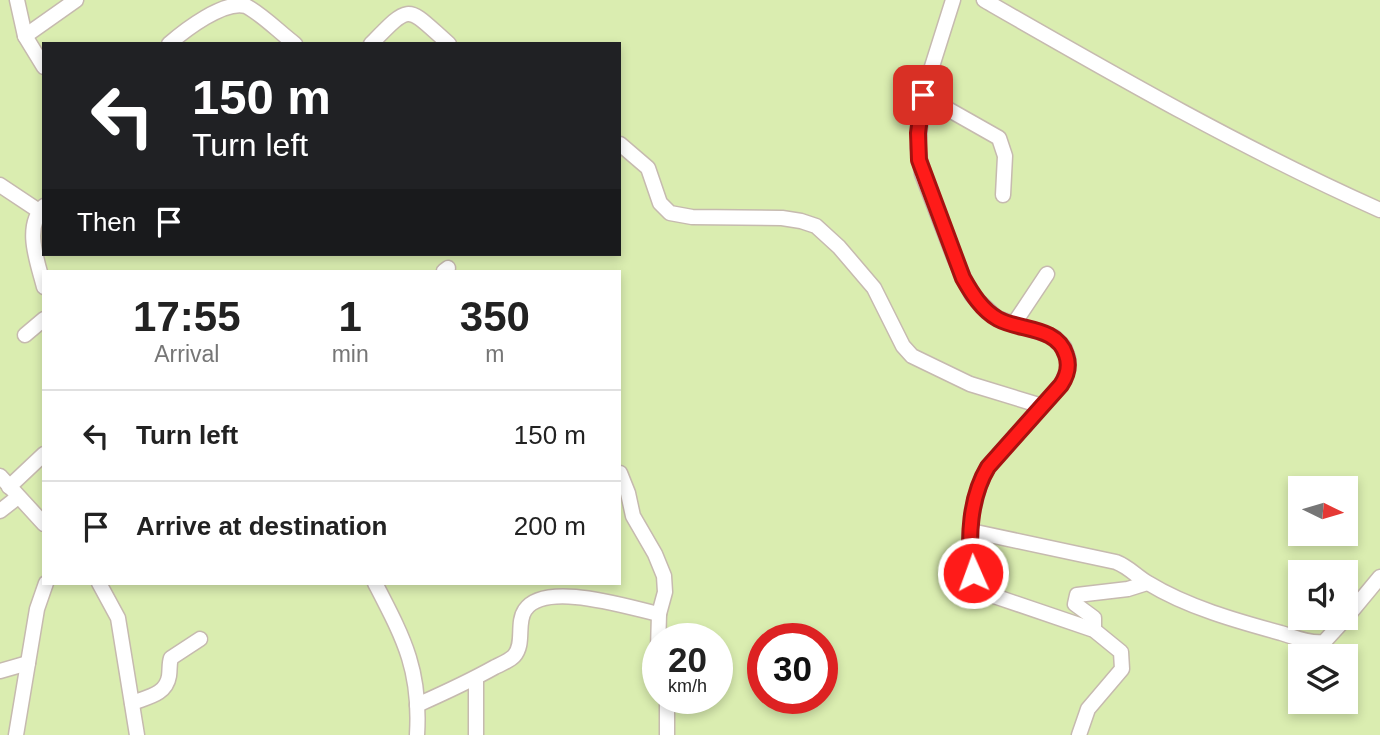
<!DOCTYPE html>
<style>
body{margin:0;font-family:Helvetica,sans-serif;background:#f2f2f2;color:#222;height:100vh;display:flex;flex-direction:column;font-size:26px;white-space:nowrap}
*{box-sizing:border-box;margin:0}
p{font-size:23px;color:#767676}
.icon{flex:none;width:38px;height:38px;fill:none;stroke:currentColor;stroke-width:2;stroke-linecap:round;stroke-linejoin:round}
.map{position:relative;flex:1;overflow:hidden}
.side{position:absolute;left:42px;top:270px;width:579px;height:315px;display:flex;flex-direction:column;background:#fff;border-radius:0px;box-shadow:0 4px 10px #0003}
.side>*{flex:none}
.hud{position:absolute;left:42px;top:42px;width:579px;height:214px;border-radius:0px;box-shadow:0 4px 10px #0003;background:#202124;color:#fff;overflow:hidden}
.needle{width:46px;rotate:95deg}
.controls{position:absolute;left:1288px;top:476px;display:grid;gap:14px}
.controls a{display:grid;place-items:center;width:70px;height:70px;border-radius:0px;background:#fff;box-shadow:0 4px 10px #0003;font-size:35px}
.speed{position:absolute;left:642px;top:623px;display:flex;gap:14px;font-size:35px;font-weight:700;text-align:center}
.speed>*{display:grid;place-content:center;width:91px;height:91px;border-radius:50%;background:#fff;box-shadow:0 4px 10px #0003;line-height:1}
.speed small{font-size:18px;font-weight:400}
.speed .limit{border:10px solid #d22;background:#fff;color:#111}
.pin{position:absolute;display:grid;place-items:center;width:60px;height:60px;color:#fff;margin:-30px;border-radius:14px;box-shadow:0 4px 10px #0006}
.me{position:absolute;width:77px;margin:-38px;rotate:358deg;stroke-linejoin:round;filter:drop-shadow(0 0 5px #0008)}
.turn{display:flex;align-items:center;gap:24px;height:147px;padding:0 35px;font-size:32px}
.turn .icon{width:91px;height:91px;stroke-width:2.5}
.turn b{display:block;font-size:49px;line-height:60px}
.then{display:flex;align-items:center;height:66px;padding:0 35px;background:#0003;gap:14px;font-size:26px}
.eta{display:flex;justify-content:space-evenly;align-items:center;height:119px;text-align:center}
.eta b{font-size:42px;font-weight:600;line-height:49px}
ul{padding:0;list-style:none}
li{display:flex;align-items:center;gap:21px;height:91px;padding:0 35px;border-top:2px solid #e0e0e0}
li div{flex:1}
li b{display:block;font-size:26px}
li em{font-style:normal}
.map>svg:first-child{display:block}
</style>
<div class="map">
<svg width="1380" height="735" viewBox="0 0 1380 735">
<rect width="100%" height="100%" fill="#f6f1ea"/>
<!-- green -->
<path fill="#daedb0" fill-rule="evenodd" d="M0,0H1380V735H0ZM44,44H620V254H44ZM44,271H620V583H44ZM1300,488H1346V534H1300ZM1300,572H1346V618H1300ZM658,639H718V698H658ZM763,639H822V698H763ZM1300,656H1346V702H1300Z"/>
<g fill="none" stroke-linecap="round" stroke-linejoin="round">
<!-- minor casing -->
<g stroke="#c6baaf" stroke-width="17">
<g id="minor">
<path d="M17,0L25,36L44,67"/>
<path d="M953,0L923,95L918,148L922,174L954,257L972,295L997,318L1054,337L1064,347L1068,358V369L1061,385L988,467C974,490 963,551 974,576C978,586 986,591 994,596L1094,630L1121,652L1122,669L1088,709L1079,735"/>
<path d="M984,0C1113,74 1243,149 1380,210"/>
<path d="M25,36L76,0"/>
<path d="M169,44C185,30 224,0 246,6C263,15 279,32 295,44"/>
<path d="M371,44C412,2 406,6 449,44"/>
<path d="M923,95L999,138L1005,156L1003,195"/>
<path d="M620,144L648,168L660,203L670,213L692,217L782,218L801,221L816,226L839,247L874,288L903,346L912,356L970,384L1042,406"/>
<path d="M0,185L39,211"/>
<path d="M44,206C23,227 38,263 44,287"/>
<path d="M444,271L448,268"/>
<path d="M1013,325L1047,274"/>
<path d="M25,335L44,319"/>
<path d="M620,473L628,493L633,516L655,554L664,576L665,592L659,614L658,650"/>
<path d="M0,476L44,524"/>
<path d="M9,487L44,454"/>
<path d="M0,511L18,497"/>
<path d="M971,531L1116,562C1129,567 1136,576 1148,583C1187,607 1237,621 1281,633C1294,637 1310,644 1324,642L1346,618"/>
<path d="M99,583L118,618L137,735"/>
<path d="M375,583C404,639 421,670 417,735"/>
<path d="M1346,618L1380,577"/>
<path d="M1094,630V618L1075,604L1077,595L1128,589L1147,583"/>
<path d="M0,671L28,663"/>
<path d="M667,698V735"/>
<path d="M132,703C147,697 166,695 169,676C170,669 169,664 171,658L200,639"/>
<path d="M417,705C444,693 470,681 495,667C501,664 509,661 514,656C525,644 516,623 525,610C545,580 630,608 659,614"/>
<path d="M16,735L37,609L46,583"/>
<path d="M476,735V678"/>
</g>
</g>
<!-- minor -->
<use href="#minor" stroke="#fff" stroke-width="14"/>
</g>
<g fill="none" stroke-linecap="round" stroke-linejoin="round">
<!-- route casing -->
<g stroke="#a61210" stroke-width="18">
<path id="route" d="M923,95L918,133L919,160L963,278C972,294 982,310 998,319C1020,331 1057,326 1066,355C1070,366 1067,376 1061,385L988,467C970,497 967,539 973,573"/>
</g>
<!-- route -->
<use href="#route" stroke="#ff1b19" stroke-width="12"/>
</g>
</svg>
<div class="controls">
<a><svg class="needle" viewBox="-14 -14 28 28"><path d="M0-13l5 13h-10z" fill="#e53935"/><path d="M0 13l5-13h-10z" fill="#767676"/></svg></a>
<a><svg class="icon" aria-label="sound" viewBox="0 0 24 24"><path d="M4 9h4l5-4v14l-5-4H4zM17 9q2 3 0 6"/></svg></a>
<a><svg class="icon" aria-label="layers" viewBox="0 0 24 24"><path d="M12 4l9 5-9 5-9-5zM3 14l9 5 9-5"/></svg></a>
</div>
<div class="speed"><div>20<small>km/h</small></div><div class="limit">30</div></div>
<div class="pin" style="left:923px;top:95px;background:#d93025"><svg class="icon" aria-label="arrive" viewBox="0 0 24 24"><path d="M6 21V4h12l-3 4 3 4H6"/></svg></div>
<svg class="me" style="left:973px;top:573px" viewBox="-20 -20 40 40"><circle r="17" fill="#ff1b19" stroke="#fff" stroke-width="3"/><path d="M0-11L8 9 0 5-8 9z" fill="#fff"/></svg>
<div class="hud">
<div class="turn"><svg class="icon" aria-label="left" viewBox="0 0 24 24"><path d="M17 20v-9H6M10 6l-5 5 5 5"/></svg><div><b>150 m</b>Turn left</div></div>
<div class="then">Then<svg class="icon" aria-label="arrive" viewBox="0 0 24 24"><path d="M6 21V4h12l-3 4 3 4H6"/></svg></div>
</div>
<section class="side">
<div class="eta">
<div><b>17:55</b><p>Arrival</p></div>
<div><b>1</b><p>min</p></div>
<div><b>350</b><p>m</p></div>
</div>
<ul>
<li><svg class="icon" aria-label="left" viewBox="0 0 24 24"><path d="M17 20v-9H6M10 6l-5 5 5 5"/></svg><div><b>Turn left</b></div><em>150 m</em></li>
<li><svg class="icon" aria-label="arrive" viewBox="0 0 24 24"><path d="M6 21V4h12l-3 4 3 4H6"/></svg><div><b>Arrive at destination</b></div><em>200 m</em></li>
</ul>
</section>
</div>
